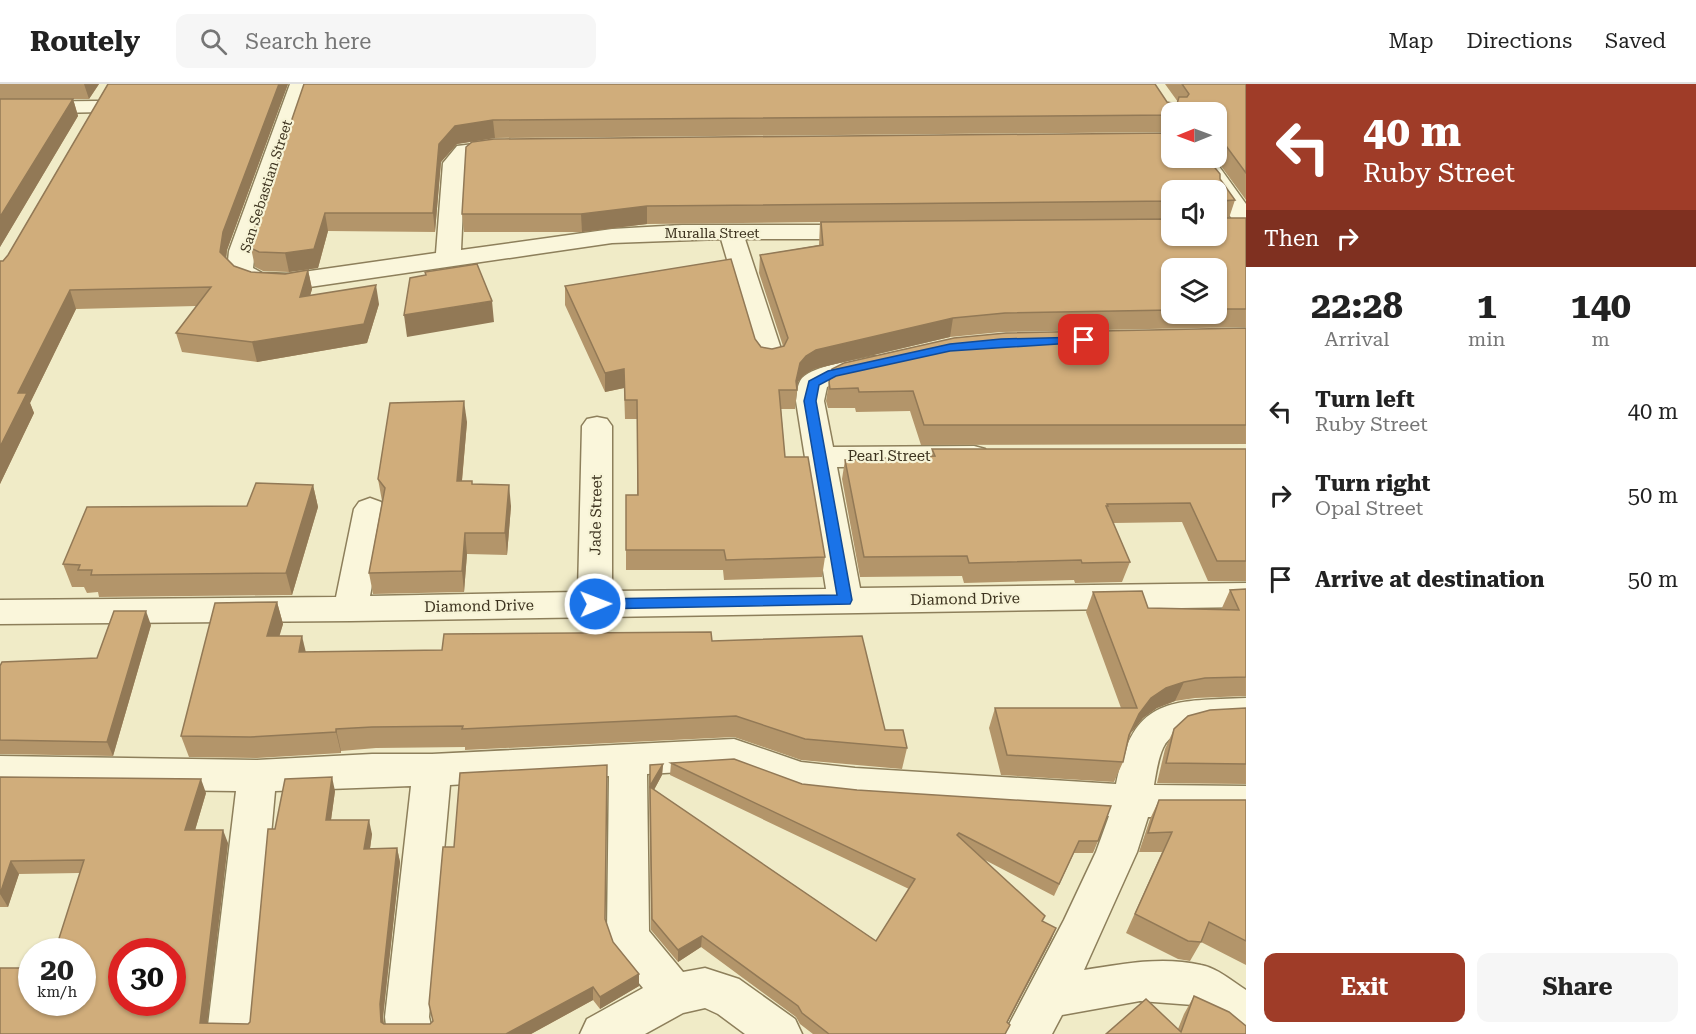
<!DOCTYPE html>
<style>
body{margin:0;font-family:"Roboto Serif",serif;background:#f6f6f6;color:#222;height:100vh;display:flex;flex-direction:column;font-size:22px;white-space:nowrap}
*{box-sizing:border-box;margin:0}
p{font-size:20px;color:#767676}
.icon{flex:none;width:33px;height:33px;fill:none;stroke:currentColor;stroke-width:2;stroke-linecap:round;stroke-linejoin:round}
.map{position:relative;flex:1;overflow:hidden}
.sheet{display:flex;flex-direction:column;background:#fff;width:450px}
.sheet>*{flex:none}
.banner{background:#9f3c28;color:#fff;overflow:hidden}
.needle{width:39px;rotate:269deg}
.buttons{position:absolute;left:1161px;top:18px;display:grid;gap:12px}
.buttons a{display:grid;place-items:center;width:66px;height:66px;border-radius:12px;background:#fff;box-shadow:0 2px 4px #0004;font-size:30px}
.speed{position:absolute;left:18px;top:854px;display:flex;gap:12px;font-size:30px;font-weight:700;text-align:center}
.speed>*{display:grid;place-content:center;width:78px;height:78px;border-radius:50%;background:#fff;box-shadow:0 2px 4px #0004;line-height:1}
.speed small{font-size:15px;font-weight:400}
.speed .limit{border:9px solid #d22;background:#fff;color:#111}
.pin{position:absolute;display:grid;place-items:center;width:51px;height:51px;color:#fff;margin:-26px;border-radius:12px;box-shadow:0 3px 9px #0006}
.me{position:absolute;width:66px;margin:-33px;rotate:89deg;stroke-linejoin:round;filter:drop-shadow(0 0 4px #0008)}
.turn{display:flex;align-items:center;gap:21px;height:126px;padding:0 18px;font-size:27px}
.turn .icon{width:78px;height:78px;stroke-width:2.5}
.turn b{display:block;font-size:42px;line-height:51px}
.then{display:flex;align-items:center;height:57px;padding:0 18px;background:#0003;gap:12px;font-size:22px}
.eta{display:flex;justify-content:space-evenly;align-items:center;height:102px;text-align:center}
.eta b{font-size:36px;font-weight:700;line-height:42px}
.cta{display:flex;gap:12px;margin-top:auto;padding:12px 18px}
.cta a{flex:1;height:69px;border-radius:12px;background:#9f3c28;color:#fff;font-size:24px;font-weight:700;line-height:69px;text-align:center}
.cta a+a{background:#f6f6f6;color:#222}
ul{padding:0;list-style:none}
li{display:flex;align-items:center;gap:18px;height:84px;padding:0 18px}
li div{flex:1}
li b{display:block;font-size:22px}
li em{font-style:normal}
header{display:flex;align-items:center;gap:36px;box-sizing:border-box;height:84px;padding:0 30px;background:#fff;border-bottom:2px solid #e0e0e0}
header strong{font-size:28px}
nav{display:flex;gap:33px;margin-inline-start:auto;font-size:21px}
.search{width:420px;height:54px;background:#f6f6f6;display:flex;align-items:center;gap:15px;box-sizing:border-box;padding:0 21px;border-radius:12px;color:#767676;font-size:22px}
main{display:flex;flex:1;min-height:0}
.map>svg:first-child{display:block}
</style>
<header>
<strong>Routely</strong>
<div class="search"><svg class="icon" aria-label="search" viewBox="0 0 24 24"><circle cx="10" cy="10" r="6"/><path d="M15 15l6 6"/></svg>Search here</div>
<nav><a>Map</a><a>Directions</a><a>Saved</a></nav>
</header>
<main>
<div class="map">
<svg width="1246" height="950" viewBox="0 0 1246 950">
<rect width="100%" height="100%" fill="#f0ebc7"/>
<g fill="none" stroke-linecap="round" stroke-linejoin="round">
<!-- minor casing -->
<g stroke="#8d7f5b" stroke-width="3">
<g id="minor">
<path d="M290,0H310L255,167L253,184L262,189L289,190L436,169L443,79L457,62L509,56L517,58L520,63L517,68L472,73L465,80L461,166L612,145L682,141H864L873,143L876,148L873,153L864,155H745L784,274L780,280L770,282L760,280L756,274L721,155L612,159L289,206C267,205 241,208 227,187L229,167Z"/>
<path d="M97,17L105,18L108,23L105,28L0,30V18Z"/>
<path d="M1191,74H1213L1246,120V144L1237,142L1216,112V106H1213Z"/>
<path d="M874,272L884,274L888,280L884,286L842,296L827,303L824,317L833,363L974,362L985,365L989,372L985,379L974,382L837,383L860,504L1246,499V523L351,537L0,540V516L336,513L354,425L359,418L370,414L381,418L386,425L370,512L578,508L582,342L587,335L597,333L607,335L612,342V507L826,505L796,317C797,310 797,300 802,294C815,281 855,276 874,272Z"/>
<path d="M1246,614V642C1222,644 1175,637 1163,664C1158,675 1156,689 1154,701L1246,702V734L1148,733L1137,768L1084,886C1122,880 1162,872 1201,881C1217,884 1232,897 1246,906V950L1230,946L1193,921L1140,917L1062,931L1052,950H1004L1064,836L1096,768L1109,732L855,716L800,710L733,685L647,690L649,847L683,888L705,884L739,895L795,935L802,950H745L718,930L705,924L683,929L645,950H580L587,935L643,904L615,870L607,848L609,692L450,701L429,933L433,950H387L385,933L411,702L275,707L253,950H207L236,707L0,704V672L257,676L372,670H432L734,655L801,678L855,684L1116,700C1133,613 1169,617 1246,614Z"/>
</g>
</g>
<!-- minor -->
<use href="#minor" fill="#faf6db" fill-rule="evenodd"/>
</g>
<!-- wall -->
<g fill="#b3956a" fill-rule="evenodd">
<path d="M0,0H99L89,15H68H73L78,32L0,163Z"/>
<path d="M108,0H288L227,166L226,174L234,182L251,188L285,190L308,186L312,205L310,212L379,220L367,259L257,278L182,268L176,249L196,222L76,225L30,319L34,329L0,400V177H3L8,171Z"/>
<path d="M304,0L1167,18L1177,20L1178,18L1165,0H1246V116L1215,74H1216V28H1172V48L495,54L457,60L441,78L435,148L328,147L318,184L289,188L263,187L255,183L251,164Z"/>
<path d="M1220,95L1235,116L1229,134H1246V243L1001,248L950,253L814,285L804,291L798,298L795,325H781L785,373L825,473L822,493L724,496L723,486H626V411H637V335H625L624,304L605,308L565,221V202L755,255L761,263L772,265L783,262L759,189L760,171L819,161L820,138L647,140L582,148H464L462,130ZM1172,106L1216,152H1172ZM1172,184H1216V230H1172Z"/>
<path d="M1246,244V360L921,361L910,327L856,328L855,324H828L826,317L829,298Z"/>
<path d="M467,338L462,397L472,400L511,422L507,471L467,470L464,508L373,510L369,489L382,417L378,395Z"/>
<path d="M932,365H1246V497H1208L1182,438L1113,439L1130,478L1122,498L1075,499L1074,496L964,499L962,492L860,493L842,395L845,376L931,373Z"/>
<path d="M313,401L318,423L292,511L99,513L98,508L87,509L84,503H72L63,480Z"/>
<path d="M1246,505V612L1195,614L1175,617L1157,624L1143,634L1131,649L1123,678L1114,698L1001,691L989,644L995,624H1121L1086,528L1093,508L1148,524L1221,526L1230,506Z"/>
<path d="M277,518L283,540L279,552L306,568L442,566L712,557L885,646L907,664L902,685L801,676L734,653L465,666V663L376,664L341,667V669L257,674L189,673L181,652Z"/>
<path d="M151,541L113,672L0,670V582L97,574Z"/>
<path d="M1246,624V700L1157,699L1165,665L1174,645Z"/>
<path d="M671,679L802,700L1098,757L1093,769H1074L1054,812L985,776L1042,837L1056,844L1051,856L1007,939L1006,950H813L800,940L796,933L701,863L678,878L651,846L649,692L663,680L662,691L654,706L876,857L909,805L670,691Z"/>
<path d="M0,693L206,709L195,746L228,759L207,939L248,940L250,938L275,745L335,707L331,736L372,750L370,765L397,764L400,778L383,933L384,940H430L605,836L613,858L639,890V902L600,925L593,916L531,950H0L82,918L79,789L19,790L8,823H0Z"/>
<path d="M1159,716H1246V881L1201,858L1190,877L1178,875L1126,849L1162,768H1139L1150,735Z"/>
<path d="M1194,912L1246,950H1106L1178,945L1184,930Z"/>
</g>
<!-- shaded-wall -->
<g fill="#927956">
<path d="M84,0H99L89,15Z"/>
<path d="M279,0H288L227,166L225,187L220,168L223,148Z"/>
<path d="M73,15L78,32L0,163V133Z"/>
<path d="M493,36L495,54L457,60L441,78L435,148L433,129L439,60L455,42Z"/>
<path d="M647,122V140L582,148L581,130Z"/>
<path d="M325,129L328,147L318,184L289,188L285,169Z"/>
<path d="M308,186L312,205L304,232L300,213Z"/>
<path d="M376,201L379,220L367,259L257,278L252,258Z"/>
<path d="M70,206L76,225L30,319L34,329L0,400V363L18,309Z"/>
<path d="M492,217L494,238L407,253L404,231Z"/>
<path d="M953,234L950,253L814,285L804,291L798,298L797,306L796,297L800,279L806,272L816,266Z"/>
<path d="M624,285V304L605,308V289Z"/>
<path d="M464,317L467,338L460,418L457,397Z"/>
<path d="M313,401L318,423L292,511L286,489Z"/>
<path d="M509,401L511,422L507,471L505,449Z"/>
<path d="M465,449L467,470L464,508L462,487Z"/>
<path d="M277,518L283,540L273,574L267,552Z"/>
<path d="M146,527L151,541L113,672L107,658Z"/>
<path d="M302,552L307,573L299,568Z"/>
<path d="M1184,598L1175,617L1157,624L1143,634L1131,649L1139,630L1151,614L1166,604Z"/>
<path d="M336,645L341,667V669L336,648Z"/>
<path d="M663,680L662,691L650,713V703V714V702Z"/>
<path d="M332,693L335,707L329,750L326,736Z"/>
<path d="M201,695L206,709L191,760L185,746Z"/>
<path d="M369,736L372,750L368,778L364,765Z"/>
<path d="M223,746L228,759L206,950L200,939Z"/>
<path d="M397,764L400,778L383,933L385,950L381,938L380,920Z"/>
<path d="M11,777L19,790L8,823L0,810Z"/>
<path d="M1056,844L1051,856L1002,949L1007,938Z"/>
<path d="M702,852L701,863L678,878V866Z"/>
<path d="M639,890V902L600,925V913Z"/>
<path d="M593,903V916L531,950H506Z"/>
</g>
<!-- building -->
<g fill="#d0ad7b" stroke="#927956" stroke-width="1.5" fill-rule="evenodd">
<path d="M108,0H279L223,148L220,168L234,182L251,188L285,190L308,186L300,213L376,201L364,240L252,258L176,249L211,203L70,206L18,309H27L0,363V177H3L8,171Z"/>
<path d="M304,0H1155L1167,18L1177,20L1179,13H1187L1189,10L1182,0H1246V89L1221,55H1216V28H1172V31L493,36L455,42L439,60L433,129H325L314,165L285,169L259,168L251,164L253,149Z"/>
<path d="M0,15H73L0,133Z"/>
<path d="M1172,49V74H1207L1220,90V95L1235,116L1221,117V134H1246V225H1216V184H1172V226L1005,229L953,234L816,266L806,272L800,279L796,297L797,306H779L785,373H808L825,473L726,476L724,466H626V411H638L637,316H625L624,285L605,289L565,202L731,175L755,255L761,263L772,265L784,262L788,254L760,171L823,161L821,138L1172,135V152H1216V106H1172V117L647,122L581,130H462L466,63L472,58L494,55Z"/>
<path d="M477,180L492,217L404,231L410,194L426,191L425,188Z"/>
<path d="M1246,244V341H924L913,307L859,308L858,304L830,305L829,298L832,285L844,279L954,254L1006,249Z"/>
<path d="M464,317L457,397H472V400L509,401L505,449H465L462,487L369,489L385,404L378,395L390,319Z"/>
<path d="M932,365H1246V477H1217L1190,419L1107,420L1108,422H1106L1130,478L1082,479L1081,476L969,479L967,472L864,473L845,376L935,372Z"/>
<path d="M256,399L313,401L286,489L91,491L92,486H78L80,481L63,480L87,423L247,422Z"/>
<path d="M1246,505V593L1205,594L1184,598L1166,604L1151,614L1139,630L1129,651L1123,678L1007,671L995,624H1137L1093,508L1142,507L1148,524L1239,526L1230,506Z"/>
<path d="M277,518L267,552H302L299,568L442,566L444,550L711,548L712,557L862,552L885,646H903L907,664L805,655L736,632L462,645L463,642L372,643L336,645V648L250,653L181,652L215,519Z"/>
<path d="M114,527H146L107,658L0,656V582L2,578L97,574Z"/>
<path d="M1246,624V680L1166,679L1174,645L1188,632L1210,626Z"/>
<path d="M734,675L802,700L857,706L1111,722L1098,757H1079L1059,800L959,749L957,751L1045,832L1042,837L1056,844L1007,938L1010,941L1005,950H829L802,929L798,922L702,852L678,866L652,835L650,703L876,857L915,795L671,679Z"/>
<path d="M663,680L650,702V681Z"/>
<path d="M607,681L605,835L613,858L639,890L600,913L593,903L506,950H0V884H32V918H82V867H55L84,776L11,777L0,810V693L201,695L185,746H223L200,939L248,940L250,938L268,745H275L285,695L332,693L326,736H369L364,765L397,764L380,920L381,938L384,940H430L433,937L429,920L443,763H454L460,689ZM122,867H172V918H122Z"/>
<path d="M1159,716H1246V857L1209,838L1201,858L1188,857L1135,830L1172,748L1148,749Z"/>
<path d="M1194,912L1229,928L1246,942V950H1106L1146,915L1181,948Z"/>
</g>
<!-- route -->
<path fill="#1a73e8" stroke="#114b97" stroke-width="1.5" d="M1084,253L1090,256L1088,258L950,267L836,292L819,301L816,317L852,516L850,520L595,525L588,520L595,515L837,511L804,317L809,297L828,287L950,260L1001,255Z"/>
<g text-anchor="middle" stroke-width="4.5" stroke-linejoin="round" paint-order="stroke">
<!-- far-street labels -->
<g font-size="14" fill="#3d331f" stroke="#f7f4d7">
<text transform="translate(266 102) rotate(-72)" y="5">San Sebastian Street</text>
<text x="712" y="154">Muralla Street</text>
</g>
<!-- street labels -->
<g font-size="15" fill="#3d331f" stroke="#f7f4d7">
<text x="889" y="377">Pearl Street</text>
<text transform="translate(596 431) rotate(-89)" y="5">Jade Street</text>
<text transform="translate(965 515) rotate(-1)" y="5">Diamond Drive</text>
<text transform="translate(479 522) rotate(-1)" y="5">Diamond Drive</text>
</g>
</g>
</svg>
<div class="buttons">
<a><svg class="needle" viewBox="-14 -14 28 28"><path d="M0-13l5 13h-10z" fill="#e53935"/><path d="M0 13l5-13h-10z" fill="#767676"/></svg></a>
<a><svg class="icon" aria-label="sound" viewBox="0 0 24 24"><path d="M4 9h4l5-4v14l-5-4H4zM17 9q2 3 0 6"/></svg></a>
<a><svg class="icon" aria-label="layers" viewBox="0 0 24 24"><path d="M12 4l9 5-9 5-9-5zM3 14l9 5 9-5"/></svg></a>
</div>
<div class="speed"><div>20<small>km/h</small></div><div class="limit">30</div></div>
<div class="pin" style="left:1084px;top:256px;background:#d93025"><svg class="icon" aria-label="arrive" viewBox="0 0 24 24"><path d="M6 21V4h12l-3 4 3 4H6"/></svg></div>
<svg class="me" style="left:595px;top:520px" viewBox="-20 -20 40 40"><circle r="17" fill="#1a73e8" stroke="#fff" stroke-width="3"/><path d="M0-11L8 9 0 5-8 9z" fill="#fff"/></svg>
</div>
<section class="sheet">
<div class="banner">
<div class="turn"><svg class="icon" aria-label="left" viewBox="0 0 24 24"><path d="M17 20v-9H6M10 6l-5 5 5 5"/></svg><div><b>40 m</b>Ruby Street</div></div>
<div class="then">Then<svg class="icon" aria-label="right" viewBox="0 0 24 24"><path d="M7 20v-9h11M14 6l5 5-5 5"/></svg></div>
</div>
<div class="eta">
<div><b>22:28</b><p>Arrival</p></div>
<div><b>1</b><p>min</p></div>
<div><b>140</b><p>m</p></div>
</div>
<ul>
<li><svg class="icon" aria-label="left" viewBox="0 0 24 24"><path d="M17 20v-9H6M10 6l-5 5 5 5"/></svg><div><b>Turn left</b><p>Ruby Street</p></div><em>40 m</em></li>
<li><svg class="icon" aria-label="right" viewBox="0 0 24 24"><path d="M7 20v-9h11M14 6l5 5-5 5"/></svg><div><b>Turn right</b><p>Opal Street</p></div><em>50 m</em></li>
<li><svg class="icon" aria-label="arrive" viewBox="0 0 24 24"><path d="M6 21V4h12l-3 4 3 4H6"/></svg><div><b>Arrive at destination</b></div><em>50 m</em></li>
</ul>
<div class="cta"><a>Exit</a><a>Share</a></div>
</section>
</main>
